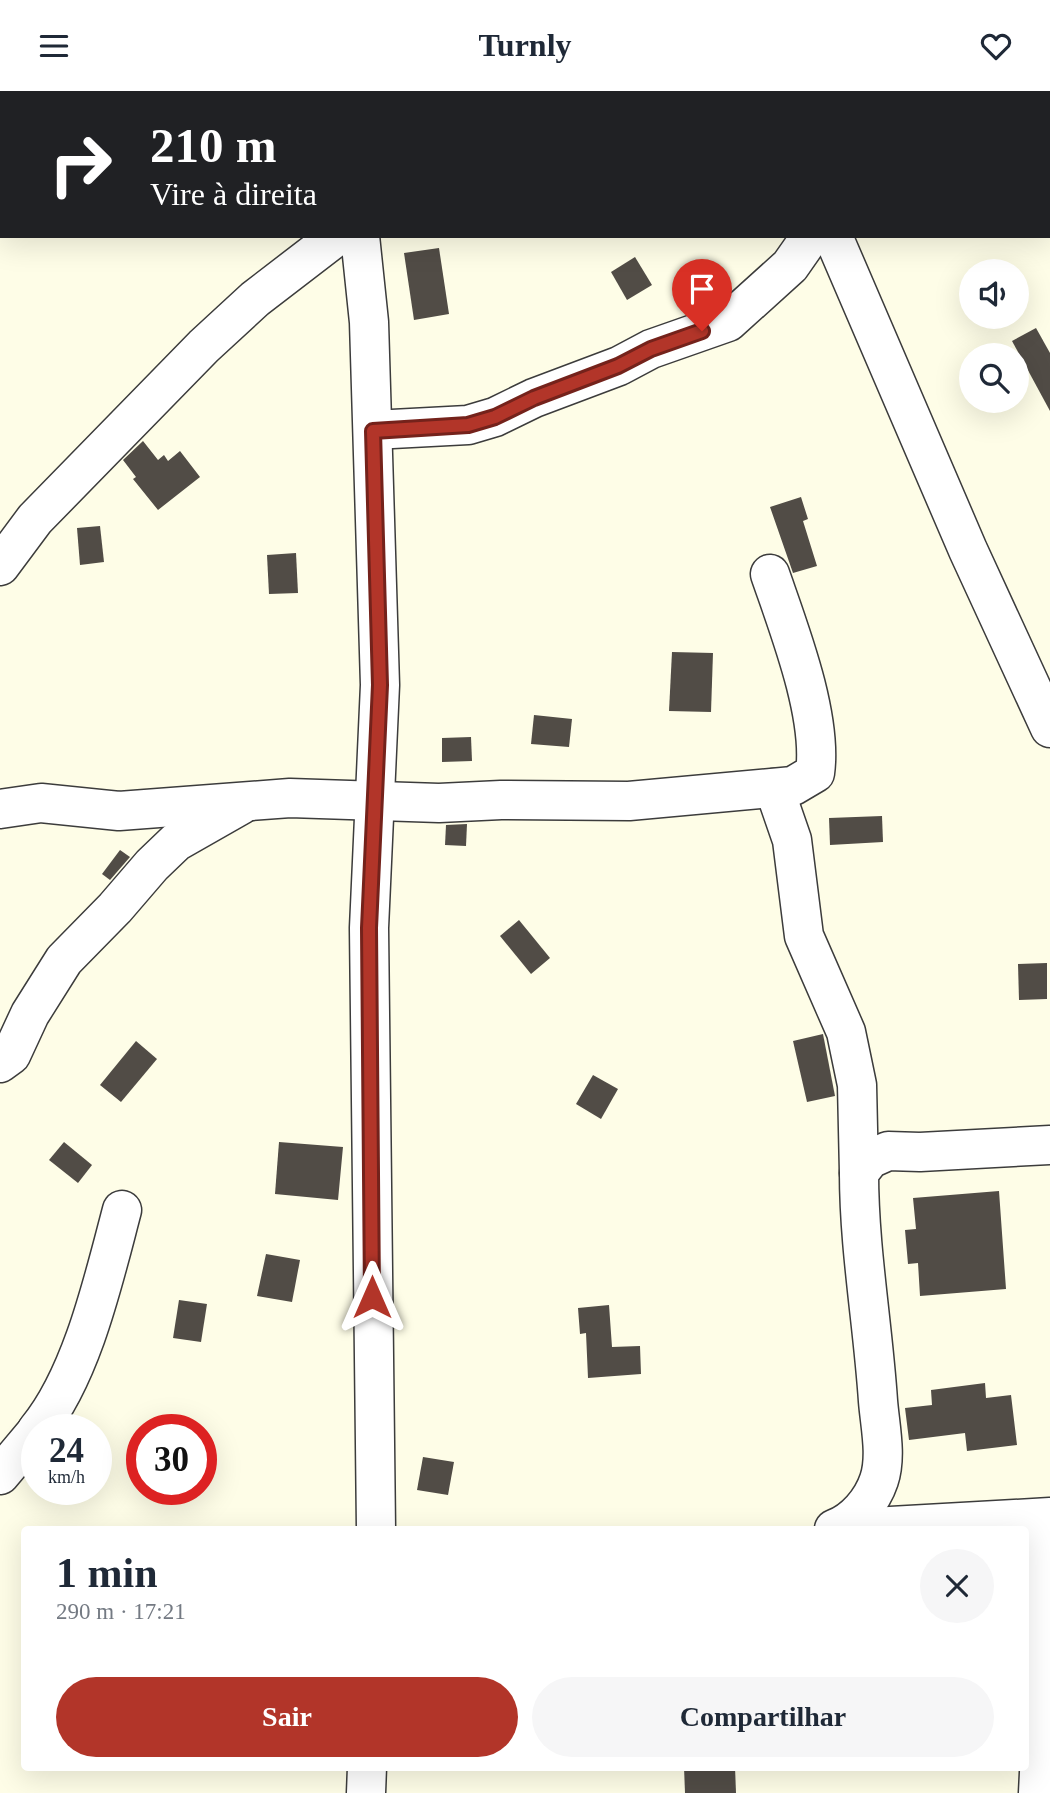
<!DOCTYPE html>
<html lang="pt">
<meta charset="utf-8">
<style>
body{margin:0;font-family:"Times New Roman",serif;background:#f6f6f7;color:#1f2937;height:100vh;display:flex;flex-direction:column;font-size:26px;white-space:nowrap}
*{box-sizing:border-box;margin:0}
p{font-size:23px;color:#747a83}
.icon{flex:none;width:38px;height:38px;fill:none;stroke:currentColor;stroke-width:2;stroke-linecap:round;stroke-linejoin:round}
.map{position:relative;flex:1;overflow:hidden}
.details{position:absolute;left:21px;top:1435px;width:1008px;height:245px;display:flex;flex-direction:column;background:#fff;border-radius:7px;box-shadow:0 7px 28px #0002}
.details>*{flex:none}
.hud{position:absolute;left:0px;top:0px;width:1050px;height:147px;box-shadow:0 7px 28px #0002;background:#202124;color:#fff;overflow:hidden}
.tools{position:absolute;left:959px;top:168px;display:grid;gap:14px}
.tools a{display:grid;place-items:center;width:70px;height:70px;border-radius:50%;background:#fff;box-shadow:0 7px 28px #0002;font-size:35px}
.speed{position:absolute;left:21px;top:1323px;display:flex;gap:14px;font-size:35px;font-weight:700;text-align:center}
.speed>*{display:grid;place-content:center;width:91px;height:91px;border-radius:50%;background:#fff;box-shadow:0 7px 28px #0002;line-height:1}
.speed small{font-size:18px;font-weight:400}
.speed .limit{border:10px solid #d22;background:#fff;color:#111}
.pin{position:absolute;display:grid;place-items:center;width:60px;height:60px;color:#fff;margin:-72px -30px;border-radius:50% 50% 50% 0;rotate:-45deg;box-shadow:0 0 7px #0007}
.pin .icon{rotate:45deg}
.me{position:absolute;width:77px;margin:-38px;rotate:0deg;stroke-linejoin:round;filter:drop-shadow(0 0 5px #0008)}
.turn{display:flex;align-items:center;gap:24px;height:147px;padding:0 35px;font-size:32px}
.turn .icon{width:91px;height:91px;stroke-width:2.5}
.turn b{display:block;font-size:49px;line-height:60px}
.round{display:grid;place-items:center;flex:none;width:74px;height:74px;border-radius:37px;background:#f6f6f7}
.headline{display:flex;align-items:center;justify-content:space-between;height:119px;padding:0 35px}
h1{font-size:42px;font-weight:600;line-height:52px}
.primary-button{display:flex;gap:14px;margin-top:auto;padding:14px 35px}
.primary-button a{flex:1;height:80px;border-radius:42px;background:#b23529;color:#fff;font-size:28px;font-weight:600;line-height:80px;text-align:center}
.primary-button a+a{background:#f6f6f7;color:#1f2937}
header{display:flex;justify-content:space-between;align-items:center;height:91px;padding:0 35px;background:#fff;font-size:32px;font-weight:600}
.map>svg:first-child{display:block}
</style>
<header><svg class="icon" aria-label="menu" viewBox="0 0 24 24"><path d="M4 6h16M4 12h16M4 18h16"/></svg>Turnly<svg class="icon" aria-label="heart" viewBox="0 0 24 24"><path d="M12 20l-8-8c-3-5 5-10 8-4 3-6 11-1 8 4z"/></svg></header>
<div class="map">
<svg width="1050" height="1702" viewBox="0 0 1050 1702">
<rect width="100%" height="100%" fill="#fefde7"/>
<!-- building -->
<g fill="#514c46">
<path d="M439,157L449,223L414,229L404,162Z"/>
<path d="M635,166L652,194L627,209L611,181Z"/>
<path d="M1036,237L1050,262V320L1012,250Z"/>
<path d="M143,350L158,369L164,364L168,370L180,360L200,386L158,419L133,388L136,386L123,369Z"/>
<path d="M801,406L808,428L803,430L817,475L793,482L770,416Z"/>
<path d="M100,435L104,471L80,474L77,437Z"/>
<path d="M296,462L298,502L269,503L267,464Z"/>
<path d="M672,561L713,562L711,621L669,620Z"/>
<path d="M534,624L572,628L569,656L531,653Z"/>
<path d="M471,646L472,670L442,671V647Z"/>
<path d="M882,725L883,751L830,754L829,727Z"/>
<path d="M467,733L466,755L445,754L446,734Z"/>
<path d="M120,759L130,766L110,789L102,783Z"/>
<path d="M519,829L550,867L531,883L500,845Z"/>
<path d="M1047,872V908L1019,909L1018,873Z"/>
<path d="M823,943L835,1005L807,1011L793,950Z"/>
<path d="M136,950L157,968L121,1011L100,994Z"/>
<path d="M593,984L618,998L601,1028L576,1013Z"/>
<path d="M64,1051L92,1074L78,1092L49,1069Z"/>
<path d="M279,1051L343,1056L338,1109L275,1103Z"/>
<path d="M999,1100L1006,1198L920,1205L918,1172L908,1173L905,1139L916,1138L913,1107Z"/>
<path d="M266,1163L300,1169L292,1211L257,1205Z"/>
<path d="M179,1209L207,1213L201,1251L173,1247Z"/>
<path d="M609,1214L612,1256L640,1255L641,1283L588,1287L586,1242L580,1243L578,1217Z"/>
<path d="M985,1292L986,1307L1011,1304L1017,1354L967,1360L965,1342L909,1349L905,1317L932,1314L931,1299Z"/>
<path d="M423,1366L454,1371L448,1404L417,1399Z"/>
<path d="M684,1676H735L736,1702H685Z"/>
</g>
<g fill="none" stroke-linecap="round" stroke-linejoin="round">
<!-- minor casing -->
<g stroke="#3c3c3c" stroke-width="41">
<g id="minor">
<path d="M775,0L776,2"/>
<path d="M358,2V0"/>
<path d="M360,145L369,231L380,594L369,837L376,1438"/>
<path d="M833,145L968,459L1050,637"/>
<path d="M373,339L468,334L495,326L534,307L619,275L651,258L728,231L790,175L811,145"/>
<path d="M0,475L35,428L204,255L255,208L337,145"/>
<path d="M774,697L792,749L804,845L846,941L857,994L859,1082"/>
<path d="M0,718L41,712L119,720L290,707L439,712L501,709L629,710L793,695L815,682C823,625 789,538 770,483"/>
<path d="M0,972L11,964L30,923L64,869L115,817L152,774L176,751L241,714"/>
<path d="M37,1339C82,1285 104,1187 122,1119"/>
<path d="M0,1384L37,1340"/>
<path d="M834,1438C855,1430 872,1410 879,1389C887,1365 880,1335 878,1310C873,1234 859,1158 859,1082L870,1068L888,1060L920,1061L1050,1054"/>
<path d="M837,1438L1050,1426"/>
<path d="M366,1702L367,1676"/>
<path d="M1038,1702L1045,1559L1042,1427"/>
</g>
</g>
<!-- path -->
<path stroke="#2b2b2b" stroke-width="4.5" stroke-dasharray="7 3.5" stroke-linecap="butt" d="M964,2L967,0"/>
<!-- minor -->
<use href="#minor" stroke="#fff" stroke-width="38"/>
</g>
<g fill="none" stroke-linecap="round" stroke-linejoin="round">
<!-- route casing -->
<g stroke="#74221b" stroke-width="18">
<path id="route" d="M372,1206L369,837L380,594L373,340L468,334L495,326L534,307L618,275L651,258L702,240"/>
</g>
<!-- route -->
<use href="#route" stroke="#b23529" stroke-width="12"/>
</g>
</svg>
<div class="tools">
<a><svg class="icon" aria-label="sound" viewBox="0 0 24 24"><path d="M4 9h4l5-4v14l-5-4H4zM17 9q2 3 0 6"/></svg></a>
<a><svg class="icon" aria-label="search" viewBox="0 0 24 24"><circle cx="10" cy="10" r="6"/><path d="M15 15l6 6"/></svg></a>
</div>
<div class="speed"><div>24<small>km/h</small></div><div class="limit">30</div></div>
<div class="pin" style="left:702px;top:240px;background:#d93025"><svg class="icon" aria-label="arrive" viewBox="0 0 24 24"><path d="M6 21V4h12l-3 4 3 4H6"/></svg></div>
<svg class="me" style="left:372px;top:1206px" viewBox="-20 -20 40 40"><path d="M0-17L14 15 0 8-14 15z" fill="#b23529" stroke="#fff" stroke-width="4"/></svg>
<div class="hud">
<div class="turn"><svg class="icon" aria-label="right" viewBox="0 0 24 24"><path d="M7 20v-9h11M14 6l5 5-5 5"/></svg><div><b>210 m</b>Vire à direita</div></div>
</div>
<section class="details">
<div class="headline"><div><h1>1 min</h1><p>290 m · 17:21</p></div><a class="round"><svg class="icon" aria-label="close" viewBox="0 0 24 24"><path d="M6 6l12 12M18 6L6 18"/></svg></a></div>
<div class="primary-button"><a>Sair</a><a>Compartilhar</a></div>
</section>
</div>
